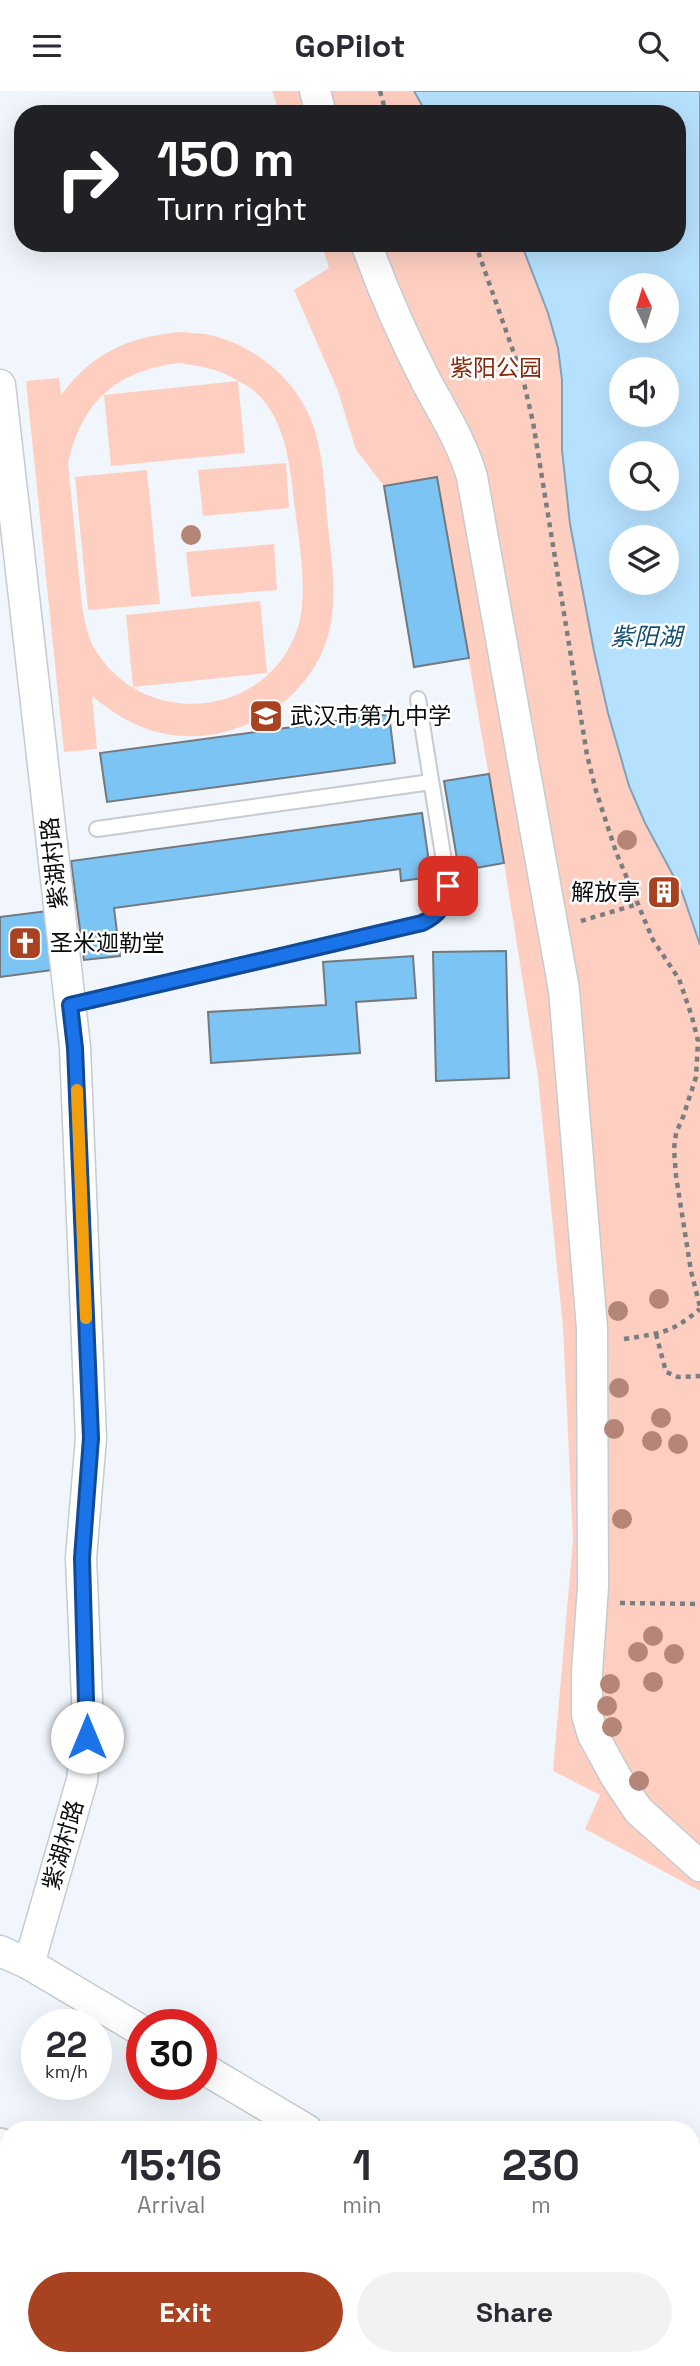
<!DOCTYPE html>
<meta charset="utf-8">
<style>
body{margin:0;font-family:"Space Grotesk","Noto Sans SC",sans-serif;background:#f2f2f3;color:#2b2b33;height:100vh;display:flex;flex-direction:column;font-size:26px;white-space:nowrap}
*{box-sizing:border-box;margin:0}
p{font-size:23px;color:#7c7c81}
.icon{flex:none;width:38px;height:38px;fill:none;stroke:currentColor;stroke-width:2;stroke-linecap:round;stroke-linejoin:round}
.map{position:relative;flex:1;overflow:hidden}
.details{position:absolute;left:0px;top:2030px;width:700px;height:245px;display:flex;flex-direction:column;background:#fff;border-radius:28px 28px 0 0;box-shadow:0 7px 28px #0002}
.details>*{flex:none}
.hud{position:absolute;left:14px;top:14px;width:672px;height:147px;border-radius:28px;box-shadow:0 7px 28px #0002;background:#202124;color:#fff;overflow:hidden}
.needle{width:46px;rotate:356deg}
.controls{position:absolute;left:609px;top:182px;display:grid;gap:14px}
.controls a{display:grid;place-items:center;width:70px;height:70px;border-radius:50%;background:#fff;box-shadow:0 7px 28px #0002;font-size:35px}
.speed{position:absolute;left:21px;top:1918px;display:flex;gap:14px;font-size:35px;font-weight:700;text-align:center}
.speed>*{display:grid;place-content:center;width:91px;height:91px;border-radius:50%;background:#fff;box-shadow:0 7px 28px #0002;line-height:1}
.speed small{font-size:18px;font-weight:400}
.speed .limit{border:10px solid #d22;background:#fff;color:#111}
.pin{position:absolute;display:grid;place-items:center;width:60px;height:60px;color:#fff;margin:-30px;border-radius:14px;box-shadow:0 4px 10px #0006}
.me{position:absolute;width:77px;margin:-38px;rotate:0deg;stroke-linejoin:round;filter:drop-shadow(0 0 5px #0008)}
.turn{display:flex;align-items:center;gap:24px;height:147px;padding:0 28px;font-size:32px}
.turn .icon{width:91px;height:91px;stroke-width:2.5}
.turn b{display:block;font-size:49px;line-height:60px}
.eta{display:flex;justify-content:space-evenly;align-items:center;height:119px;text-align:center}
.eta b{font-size:42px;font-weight:600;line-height:49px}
.primary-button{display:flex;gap:14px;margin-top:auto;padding:14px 28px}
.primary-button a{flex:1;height:80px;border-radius:42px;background:#a94221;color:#fff;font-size:28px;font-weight:600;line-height:80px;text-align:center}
.primary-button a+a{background:#f2f2f3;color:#2b2b33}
header{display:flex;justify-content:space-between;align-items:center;height:91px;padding:0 28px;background:#fff;font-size:32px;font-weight:600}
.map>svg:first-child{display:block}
</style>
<header><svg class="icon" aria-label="menu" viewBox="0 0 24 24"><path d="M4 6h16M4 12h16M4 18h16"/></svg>GoPilot<svg class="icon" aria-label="search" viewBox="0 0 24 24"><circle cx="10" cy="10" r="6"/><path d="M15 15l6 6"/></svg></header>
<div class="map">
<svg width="700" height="2275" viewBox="0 0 700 2275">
<rect width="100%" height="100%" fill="#f0f6fb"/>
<!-- green -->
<g fill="#fecfc1" fill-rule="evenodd">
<path d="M272,0H700V1800L585,1738L600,1704L553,1680L573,1449L563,1236L538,986L504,772L437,386L384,395L356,359L338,300L294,199L329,177L321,152H677V23H280ZM621,194H667V240H621ZM621,278H667V324H621ZM621,362H667V408H621ZM621,446H667V492H621Z"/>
<path d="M179,241C189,242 201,242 211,244C258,256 301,292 315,340C324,370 325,404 328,435C332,472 338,508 328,545C308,614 231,658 161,642C134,636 113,622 92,605L97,658L64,661L26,290L59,287L61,304C94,261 126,247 179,241ZM179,272C200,275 220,278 238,290L104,304L111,375L245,362L238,290C277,307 288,356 292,393C296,435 310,497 298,536C269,627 146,640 96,560C87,546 85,531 82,515L68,372C82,310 116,280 179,272Z"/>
<path d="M286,372L289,417L203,425L198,379Z"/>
<path d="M147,379L160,513L88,519L75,386Z"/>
<path d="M274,453L277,499L191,506L186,461Z"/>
<path d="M260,510L267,582L133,596L126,524Z"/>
</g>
<!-- water -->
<path fill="#b6e1fe" stroke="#82a1b6" stroke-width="2" fill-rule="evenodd" d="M414,0H700V854L682,801L645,732L629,695L608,622L594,560L570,433L562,359V289L558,257L548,222L521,152H677V23H427ZM621,194H667V240H621ZM621,278H667V324H621ZM621,362H667V408H621ZM621,446H667V492H621Z"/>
<!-- building -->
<g fill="#7cc4f4" stroke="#73797d" stroke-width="2">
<path d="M437,386L469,567L414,576L384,395Z"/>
<path d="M389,623L395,672L107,711L100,662Z"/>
<path d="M489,683L504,772L459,780L444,690Z"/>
<path d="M422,722L431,786L401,790L400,778L114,817L120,865L84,869L71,770Z"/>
<path d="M673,789L676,810L655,813L652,791Z"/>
<path d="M47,820L53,879L0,886V826Z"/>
<path d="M506,860L509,987L436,990L433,861Z"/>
<path d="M413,865L416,907L356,911L360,962L211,972L208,921L326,914L323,871Z"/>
</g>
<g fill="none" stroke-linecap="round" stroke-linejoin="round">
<!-- lane casing -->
<g stroke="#c5cbcf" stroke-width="18">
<g id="lane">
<path d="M97,738L431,691"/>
<path d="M70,914L422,832C439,824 446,814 448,795L418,608"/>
</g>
</g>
<!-- street casing -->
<g stroke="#c5cbcf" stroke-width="33">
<g id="street">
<path d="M315,0L321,23"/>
<path d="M366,152C383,200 403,245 426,290C443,322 462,351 472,386L564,899L592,1237L593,1496L587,1581V1624L593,1644L616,1686L638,1719L700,1775"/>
<path d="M0,294L75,956L91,1347L81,1467L88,1631L82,1689L29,1873"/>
<path d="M0,1860L29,1873L142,1940"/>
<path d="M201,1976L307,2039"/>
<path d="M691,2146L700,2147"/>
</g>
</g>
<!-- secondary casing -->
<g stroke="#c5cbcf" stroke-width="42">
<g id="secondary">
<path d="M0,2057L9,2060"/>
<path d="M0,2118L9,2121"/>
<path d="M436,2266L464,2275"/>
<path d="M648,2266L674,2275"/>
</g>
</g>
<!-- path -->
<g stroke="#7a7e81" stroke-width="4.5" stroke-dasharray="5 5" stroke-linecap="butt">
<path d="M380,0L384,15L390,23"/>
<path d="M475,152L523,288L533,331L587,664L596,700L616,761L653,849L679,888L692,926L698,950L696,986L683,1026L676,1042L674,1058L676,1085L691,1180L700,1216"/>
<path d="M581,830L638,813"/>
<path d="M656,1243L666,1281L678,1286L700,1285"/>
<path d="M624,1248C661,1242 670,1243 700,1218"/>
<path d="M620,1512L700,1513"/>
</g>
<!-- lane -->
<use href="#lane" stroke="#fff" stroke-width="14"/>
<!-- street -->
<use href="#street" stroke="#fff" stroke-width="30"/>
<!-- secondary -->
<use href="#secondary" stroke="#fff" stroke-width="38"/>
</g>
<!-- trees -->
<g fill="#b58677">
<circle cx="191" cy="444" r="10"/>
<circle cx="627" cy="749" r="10"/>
<circle cx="659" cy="1208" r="10"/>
<circle cx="618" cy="1220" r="10"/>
<circle cx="619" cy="1297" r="10"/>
<circle cx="661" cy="1327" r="10"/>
<circle cx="614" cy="1338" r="10"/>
<circle cx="652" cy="1350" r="10"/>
<circle cx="678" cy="1353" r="10"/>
<circle cx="622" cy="1428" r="10"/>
<circle cx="653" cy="1545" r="10"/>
<circle cx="638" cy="1561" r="10"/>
<circle cx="674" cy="1563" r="10"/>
<circle cx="653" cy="1591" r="10"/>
<circle cx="610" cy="1593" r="10"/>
<circle cx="607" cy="1615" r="10"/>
<circle cx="612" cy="1636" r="10"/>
<circle cx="639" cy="1690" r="10"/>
</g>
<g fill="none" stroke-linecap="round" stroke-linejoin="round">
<!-- route casing -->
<g stroke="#114b97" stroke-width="18">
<path id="route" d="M87,1646L82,1467L91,1347L75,957L70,914L422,832C439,824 446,814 448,795"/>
</g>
<!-- route -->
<use href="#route" stroke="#1a73e8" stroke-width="12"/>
<!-- slow -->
<path stroke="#f59e0b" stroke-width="12" d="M77,999L86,1227"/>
</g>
<!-- icons -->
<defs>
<g id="school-square" transform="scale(1.75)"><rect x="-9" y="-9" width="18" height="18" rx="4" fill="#a94221" stroke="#fff"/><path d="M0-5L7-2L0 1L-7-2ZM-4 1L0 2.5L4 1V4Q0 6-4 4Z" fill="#fff"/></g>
<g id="building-square" transform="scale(1.75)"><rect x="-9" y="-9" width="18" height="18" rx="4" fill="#a94221" stroke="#fff"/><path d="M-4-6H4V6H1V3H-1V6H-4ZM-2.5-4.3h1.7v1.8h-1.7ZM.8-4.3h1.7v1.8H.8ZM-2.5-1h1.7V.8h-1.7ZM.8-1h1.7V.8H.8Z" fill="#fff"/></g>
<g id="church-square" transform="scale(1.75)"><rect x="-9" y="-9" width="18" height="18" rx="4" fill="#a94221" stroke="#fff"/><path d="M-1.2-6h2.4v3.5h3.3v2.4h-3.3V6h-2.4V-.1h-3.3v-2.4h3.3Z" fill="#fff"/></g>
</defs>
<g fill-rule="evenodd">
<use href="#school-square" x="266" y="625"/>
<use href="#building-square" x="664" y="801"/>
<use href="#church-square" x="25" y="852"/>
</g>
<g text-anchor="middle" stroke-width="5" stroke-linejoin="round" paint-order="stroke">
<!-- park labels -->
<g font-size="23" fill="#852b0b" stroke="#fff">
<text x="496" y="285">紫阳公园</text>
</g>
<!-- poi labels -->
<g font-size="23" fill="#0a0c0d" stroke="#fff" text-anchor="start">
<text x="290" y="633">武汉市第九中学</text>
<text x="640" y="809" text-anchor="end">解放亭</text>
<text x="50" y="860">圣米迦勒堂</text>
</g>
<!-- street labels -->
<g font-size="23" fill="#0a0c0d" stroke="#fff">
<text transform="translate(54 772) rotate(-96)" y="8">紫湖村路</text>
<text transform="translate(63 1754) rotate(-74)" y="8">紫湖村路</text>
</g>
<!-- water labels -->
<g font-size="24" font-style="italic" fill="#174f6f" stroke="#fff">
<text x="646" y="554">紫阳湖</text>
</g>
</g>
</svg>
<div class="controls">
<a><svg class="needle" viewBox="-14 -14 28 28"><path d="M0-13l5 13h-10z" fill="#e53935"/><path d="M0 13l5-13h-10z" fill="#7c7c81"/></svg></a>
<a><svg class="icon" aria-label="sound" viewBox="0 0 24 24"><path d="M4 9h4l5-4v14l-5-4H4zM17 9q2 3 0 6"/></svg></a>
<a><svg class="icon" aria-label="search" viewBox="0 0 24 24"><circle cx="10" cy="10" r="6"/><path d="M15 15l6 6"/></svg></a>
<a><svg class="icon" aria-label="layers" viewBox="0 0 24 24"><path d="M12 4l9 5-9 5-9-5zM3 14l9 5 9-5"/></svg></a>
</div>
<div class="speed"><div>22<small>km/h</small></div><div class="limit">30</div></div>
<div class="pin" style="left:448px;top:795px;background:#d93025"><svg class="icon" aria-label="arrive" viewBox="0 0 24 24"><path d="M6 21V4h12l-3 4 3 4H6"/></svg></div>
<svg class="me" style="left:87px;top:1646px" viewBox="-20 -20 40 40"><circle r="19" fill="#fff"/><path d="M0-13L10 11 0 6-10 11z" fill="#1a73e8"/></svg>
<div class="hud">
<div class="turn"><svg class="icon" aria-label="right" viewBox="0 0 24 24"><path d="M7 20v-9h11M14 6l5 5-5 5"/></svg><div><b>150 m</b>Turn right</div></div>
</div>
<section class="details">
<div class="eta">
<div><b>15:16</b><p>Arrival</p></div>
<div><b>1</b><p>min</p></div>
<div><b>230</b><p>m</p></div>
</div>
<div class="primary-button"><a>Exit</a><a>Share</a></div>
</section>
</div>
